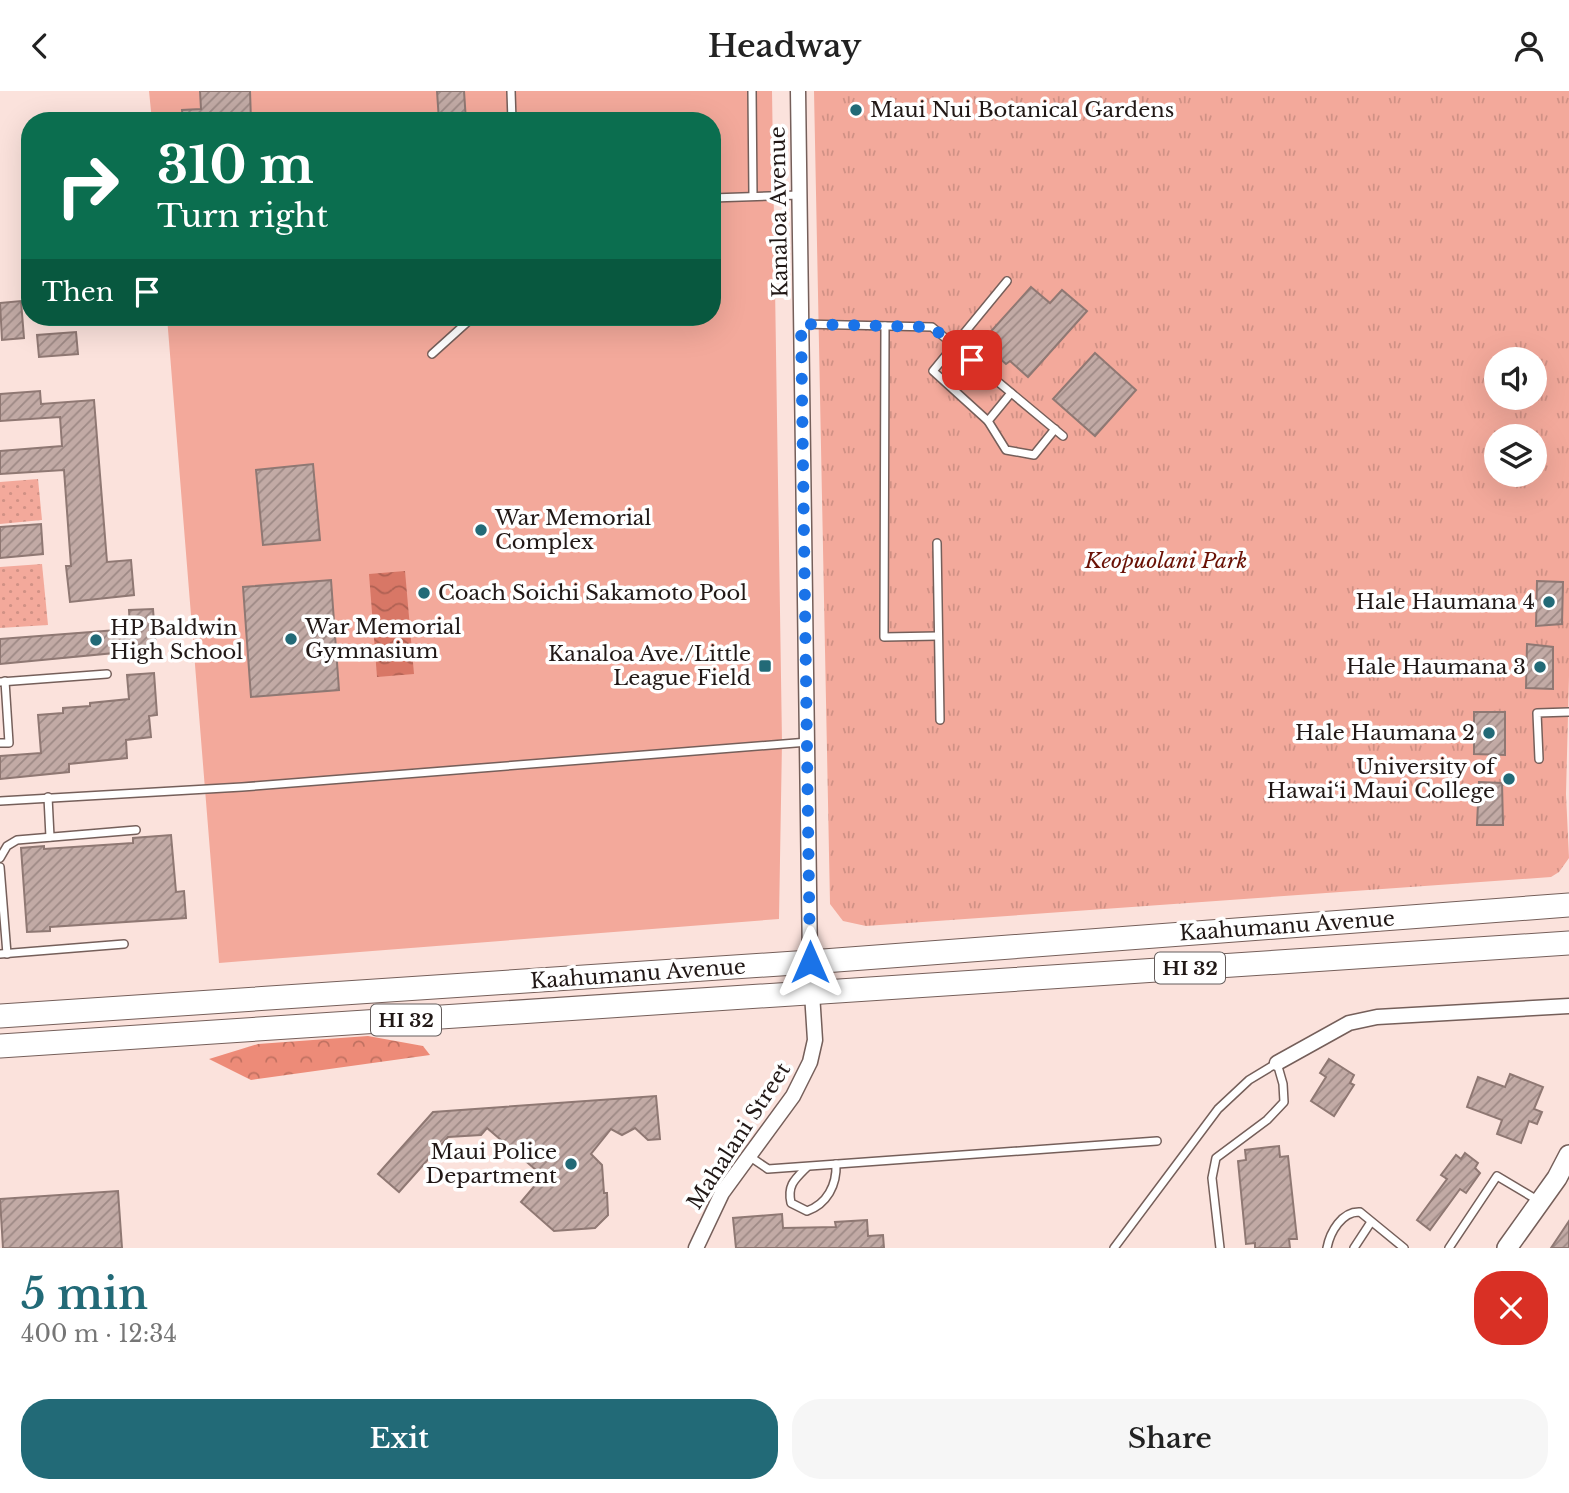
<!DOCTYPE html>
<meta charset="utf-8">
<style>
body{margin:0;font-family:"Libre Baskerville",serif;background:#f6f6f6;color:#222;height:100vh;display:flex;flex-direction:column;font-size:26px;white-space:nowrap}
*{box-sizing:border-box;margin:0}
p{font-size:23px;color:#767676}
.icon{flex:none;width:38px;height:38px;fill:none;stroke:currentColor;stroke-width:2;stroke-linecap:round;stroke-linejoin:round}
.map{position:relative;height:1157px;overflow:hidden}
.panel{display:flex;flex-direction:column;background:#fff;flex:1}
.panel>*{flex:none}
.hud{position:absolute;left:21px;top:21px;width:700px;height:214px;border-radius:28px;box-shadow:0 7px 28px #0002;background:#0b6e4f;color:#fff;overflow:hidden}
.controls{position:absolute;left:1484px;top:256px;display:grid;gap:14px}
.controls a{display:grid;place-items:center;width:63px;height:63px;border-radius:50%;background:#fff;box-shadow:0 7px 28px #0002;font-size:35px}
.pin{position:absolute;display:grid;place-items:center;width:60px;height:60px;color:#fff;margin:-30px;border-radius:14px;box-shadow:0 4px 10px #0006}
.me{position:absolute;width:77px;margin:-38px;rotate:0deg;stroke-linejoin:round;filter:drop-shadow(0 0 5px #0008)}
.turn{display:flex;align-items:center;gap:24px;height:147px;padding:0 21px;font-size:32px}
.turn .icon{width:91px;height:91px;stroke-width:2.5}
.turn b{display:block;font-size:49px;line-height:60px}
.then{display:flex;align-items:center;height:66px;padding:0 21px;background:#0003;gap:14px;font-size:26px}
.round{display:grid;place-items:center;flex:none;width:74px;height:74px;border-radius:28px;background:#f6f6f6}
.head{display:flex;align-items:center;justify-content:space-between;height:119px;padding:0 21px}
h1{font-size:42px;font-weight:600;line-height:52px;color:#226a77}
.action{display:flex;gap:14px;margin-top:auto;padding:14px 21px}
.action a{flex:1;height:80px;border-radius:28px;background:#226a77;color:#fff;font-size:28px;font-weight:600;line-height:80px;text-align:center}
.action a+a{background:#f6f6f6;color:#222}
header{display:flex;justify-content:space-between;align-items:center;height:91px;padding:0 21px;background:#fff;font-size:32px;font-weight:600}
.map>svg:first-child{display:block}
</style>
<header><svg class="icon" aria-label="back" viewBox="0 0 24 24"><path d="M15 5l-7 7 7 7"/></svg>Headway<svg class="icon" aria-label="person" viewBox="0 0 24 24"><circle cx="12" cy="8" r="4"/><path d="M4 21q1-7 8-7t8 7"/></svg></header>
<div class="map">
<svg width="1569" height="1157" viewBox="0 0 1569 1157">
<defs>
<pattern id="forest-crowns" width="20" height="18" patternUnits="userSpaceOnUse" patternTransform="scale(1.75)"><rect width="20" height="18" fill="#ed8b78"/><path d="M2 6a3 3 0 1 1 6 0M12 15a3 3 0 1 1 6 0" fill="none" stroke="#c07161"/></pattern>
<pattern id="park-tufts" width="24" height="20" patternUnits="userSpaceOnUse" patternTransform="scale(1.75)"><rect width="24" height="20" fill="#f3a99b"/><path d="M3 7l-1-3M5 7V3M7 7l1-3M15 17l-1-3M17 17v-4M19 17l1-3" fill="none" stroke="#d09185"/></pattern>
<pattern id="garden-dots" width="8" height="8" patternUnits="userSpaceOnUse" patternTransform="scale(1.75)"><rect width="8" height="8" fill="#f3a99b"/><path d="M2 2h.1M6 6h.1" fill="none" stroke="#d09185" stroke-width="1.8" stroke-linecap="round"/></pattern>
<pattern id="water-waves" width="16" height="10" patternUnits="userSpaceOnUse" patternTransform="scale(1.75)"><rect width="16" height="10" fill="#d87766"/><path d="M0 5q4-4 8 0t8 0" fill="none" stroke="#af6153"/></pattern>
<pattern id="building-hatch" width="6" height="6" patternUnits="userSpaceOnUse" patternTransform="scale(1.75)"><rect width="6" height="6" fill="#c2aaa5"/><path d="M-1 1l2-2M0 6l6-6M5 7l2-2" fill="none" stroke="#9d8985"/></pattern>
</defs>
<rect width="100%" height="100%" fill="#fbe2dc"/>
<!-- grass -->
<path fill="#f3a99b" d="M149,0H772L782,651L779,828L219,872L167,226H712V30H152Z"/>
<!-- forest -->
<path fill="url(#forest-crowns)" d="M368,945L423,955L430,964L251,989L209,968L258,953Z"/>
<!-- park -->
<path fill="url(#park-tufts)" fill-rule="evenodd" d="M814,0H1569V585L1566,703L1569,767L1559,781L1551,786L866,835L843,830L830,813ZM1496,268H1535V306H1496ZM1496,345H1535V383H1496Z"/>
<!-- garden -->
<g fill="url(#garden-dots)">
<path d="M38,388L42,429L0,433V391Z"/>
<path d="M42,473L48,534L0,537V476Z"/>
</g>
<!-- water -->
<path fill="url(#water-waves)" d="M405,480L414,583L377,586L369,483Z"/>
<!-- building -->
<g fill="url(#building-hatch)" stroke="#8f7873" stroke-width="2">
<path d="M200,0H250L251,30H183L182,19L201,18Z"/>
<path d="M437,0H464L466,30H439Z"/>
<path d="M1031,196L1050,212L1062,199L1087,220L1028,286L1010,270L1006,273L989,258L992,254L985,247Z"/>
<path d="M21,210L24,247L2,249L0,212Z"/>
<path d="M76,241L78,263L39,266L37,244Z"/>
<path d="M1095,262L1136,299L1095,345L1053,308Z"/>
<path d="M40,300L41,313L94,309L107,471L131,469L134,504L70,511L66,475H71L64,379L0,383V360L62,355L60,326L0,330V303Z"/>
<path d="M313,373L320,449L263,454L256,379Z"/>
<path d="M41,433L43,463L0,467V436Z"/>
<path d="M331,489L339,599L251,606L243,496Z"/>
<path d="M1537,490L1563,491L1562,533L1536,535Z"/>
<path d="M153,518L156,558L0,573V548L130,538L129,519Z"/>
<path d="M1527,553L1553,556V598L1526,597Z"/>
<path d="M154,582L157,624L149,625L151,646L126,649L127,667L69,673V681L0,688V665L41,662L38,624L63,622V617L90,615V612L129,608L127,584Z"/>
<path d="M1474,621H1505V664L1474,663Z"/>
<path d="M1479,691L1502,692L1503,734H1477Z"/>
<path d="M171,744L176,801L184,800L186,827L50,836V840L27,841L21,757L44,755V758L133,752V747Z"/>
<path d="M1329,968L1354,984L1350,992L1354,994L1334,1025L1311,1010L1326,986L1320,982Z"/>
<path d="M1510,983L1543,996L1534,1018L1542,1021L1537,1033L1529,1030L1521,1052L1497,1043L1502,1029L1467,1016L1478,986L1505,996Z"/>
<path d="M656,1005L660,1048L648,1049L635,1037L622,1044L611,1038L591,1063L602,1074L604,1102H607L608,1124L595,1137L554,1140L521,1111L543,1085L487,1037L481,1044L448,1046L399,1101L378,1083L433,1021Z"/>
<path d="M1279,1055L1280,1066L1288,1065L1297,1148H1289L1290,1157H1255V1152L1246,1153L1238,1070L1246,1069L1245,1059Z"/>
<path d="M1465,1062L1478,1072L1475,1077L1480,1082L1466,1102L1460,1098L1430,1139L1417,1129L1447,1088L1441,1084L1456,1064L1461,1068Z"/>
<path d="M118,1100L122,1157H3L0,1108Z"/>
<path d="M782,1123L783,1137L836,1136L835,1131L867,1129L868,1145L883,1144L884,1157H736L733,1127Z"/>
<path d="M1569,1130V1157H1551Z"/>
</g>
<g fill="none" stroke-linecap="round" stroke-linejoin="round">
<!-- lane casing -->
<g stroke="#755f5a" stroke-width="10">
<g id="lane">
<path d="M511,0L512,30"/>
<path d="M752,0L753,105"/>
<path d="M712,107L799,104"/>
<path d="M1007,190L933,280L988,330L1011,302"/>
<path d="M802,233L932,236L1063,345"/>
<path d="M885,235L884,546L938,545"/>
<path d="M432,263L473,226"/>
<path d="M988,330L1006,359L1034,364L1055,338"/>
<path d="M937,452L940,629"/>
<path d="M0,591L107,583"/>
<path d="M0,652H9L5,590"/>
<path d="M1539,668L1537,622L1569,621"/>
<path d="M48,706L50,746"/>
<path d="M0,710L242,696L808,651"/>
<path d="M0,767L7,755L17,749L136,739"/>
<path d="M0,776L7,863"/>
<path d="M0,863L124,853"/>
<path d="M749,1065L768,1078L1157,1050"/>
<path d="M807,1076C795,1088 787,1094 791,1112L807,1120C827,1113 837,1094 836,1073"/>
<path d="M1114,1157L1218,1018L1249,989L1277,972L1283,993L1284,1011L1267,1029L1216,1067L1212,1087L1220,1157"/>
<path d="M1327,1157C1330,1141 1342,1120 1360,1121L1404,1157"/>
<path d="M1354,1157L1371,1131"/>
<path d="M1449,1157L1497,1085L1539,1110"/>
</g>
</g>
<!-- street casing -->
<g stroke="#755f5a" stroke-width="17">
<g id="street">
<path d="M1277,972L1349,932L1377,926L1569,915"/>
<path d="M696,1157L722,1102L793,1005L810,971L815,949L810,871L798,0"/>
</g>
</g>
<!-- secondary casing -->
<g stroke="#755f5a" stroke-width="22">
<path id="secondary" d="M1507,1157L1557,1087L1569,1064"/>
</g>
<!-- primary casing -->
<g stroke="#755f5a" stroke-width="25">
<g id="primary">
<path d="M0,925L810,871L1569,814"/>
<path d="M0,955L1569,852"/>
</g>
</g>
<!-- lane -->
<use href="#lane" stroke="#fff" stroke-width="7"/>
<!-- street -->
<use href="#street" stroke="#fff" stroke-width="14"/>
<!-- secondary -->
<use href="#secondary" stroke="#fff" stroke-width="19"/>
<!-- primary -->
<use href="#primary" stroke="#fff" stroke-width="23"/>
</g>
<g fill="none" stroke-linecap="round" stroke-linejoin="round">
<!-- route -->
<path stroke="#1a73e8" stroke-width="12" stroke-dasharray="0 21.6" d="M810,871L801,233L932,236L972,269"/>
</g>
<!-- markers -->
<g fill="#226a77" stroke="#fff" stroke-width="2.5">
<circle cx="856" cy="19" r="7"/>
<circle cx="481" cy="439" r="7"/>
<circle cx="424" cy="502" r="7"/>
<circle cx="1549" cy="511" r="7"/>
<circle cx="291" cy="548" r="7"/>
<circle cx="96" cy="549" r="7"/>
<rect x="758" y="568" width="14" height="14" rx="3.5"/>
<circle cx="1540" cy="576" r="7"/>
<circle cx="1489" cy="642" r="7"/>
<circle cx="1509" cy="688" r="7"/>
<circle cx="571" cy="1073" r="7"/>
</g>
<g text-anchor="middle" stroke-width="7" stroke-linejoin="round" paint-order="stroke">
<!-- shield labels -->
<g fill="#fff" stroke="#645d5c" stroke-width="2">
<rect x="1155" y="861.5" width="70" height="31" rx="5"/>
<rect x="371" y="913.5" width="70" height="31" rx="5"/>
</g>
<g font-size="19" font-weight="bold" fill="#211816">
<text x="1190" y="884">HI 32</text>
<text x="406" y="936">HI 32</text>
</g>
<!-- poi labels -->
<g font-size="21" fill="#211816" stroke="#fff" text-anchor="end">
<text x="870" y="26" text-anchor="start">Maui Nui Botanical Gardens</text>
<text x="495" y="434" text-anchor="start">War Memorial<tspan x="495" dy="24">Complex</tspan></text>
<text x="438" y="509" text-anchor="start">Coach Soichi Sakamoto Pool</text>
<text x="1535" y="518">Hale Haumana 4</text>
<text x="305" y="543" text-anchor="start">War Memorial<tspan x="305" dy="24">Gymnasium</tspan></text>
<text x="110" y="544" text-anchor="start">HP Baldwin<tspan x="110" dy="24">High School</tspan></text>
<text x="751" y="570">Kanaloa Ave./Little<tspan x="751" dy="24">League Field</tspan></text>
<text x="1526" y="583">Hale Haumana 3</text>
<text x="1475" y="649">Hale Haumana 2</text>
<text x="1495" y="683">University of<tspan x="1495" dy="24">Hawai‘i Maui College</tspan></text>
<text x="557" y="1068">Maui Police<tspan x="557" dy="24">Department</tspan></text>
</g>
<!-- street labels -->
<g font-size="21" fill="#211816" stroke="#fff">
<text transform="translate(779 121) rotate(-91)" y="7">Kanaloa Avenue</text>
<text transform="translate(1287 835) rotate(-4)" y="7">Kaahumanu Avenue</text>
<text transform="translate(638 883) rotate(-4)" y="7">Kaahumanu Avenue</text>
<text transform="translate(739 1045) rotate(-57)" y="7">Mahalani Street</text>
</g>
<!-- park labels -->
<g font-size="21" font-style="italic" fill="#6a1206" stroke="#fff">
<text x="1166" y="477">Keopuolani Park</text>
</g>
</g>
</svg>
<div class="controls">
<a><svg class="icon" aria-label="sound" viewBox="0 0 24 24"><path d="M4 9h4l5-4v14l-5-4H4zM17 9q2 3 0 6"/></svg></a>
<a><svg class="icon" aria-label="layers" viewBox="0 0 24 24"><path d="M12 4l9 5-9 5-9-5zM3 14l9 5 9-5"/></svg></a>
</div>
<div class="pin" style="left:972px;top:269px;background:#d93025"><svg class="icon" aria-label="arrive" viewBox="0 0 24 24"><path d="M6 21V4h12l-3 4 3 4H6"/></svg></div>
<svg class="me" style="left:810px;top:871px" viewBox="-20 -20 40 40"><path d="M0-17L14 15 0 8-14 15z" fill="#1a73e8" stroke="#fff" stroke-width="4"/></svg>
<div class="hud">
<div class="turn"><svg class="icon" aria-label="right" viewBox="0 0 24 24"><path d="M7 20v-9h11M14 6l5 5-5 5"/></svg><div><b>310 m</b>Turn right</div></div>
<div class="then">Then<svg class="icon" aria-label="arrive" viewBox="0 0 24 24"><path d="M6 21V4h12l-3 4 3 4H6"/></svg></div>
</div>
</div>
<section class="panel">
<div class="head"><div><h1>5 min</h1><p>400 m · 12:34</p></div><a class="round" style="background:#d93025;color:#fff"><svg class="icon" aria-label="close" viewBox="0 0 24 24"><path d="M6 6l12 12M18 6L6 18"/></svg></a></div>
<div class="action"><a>Exit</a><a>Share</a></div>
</section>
